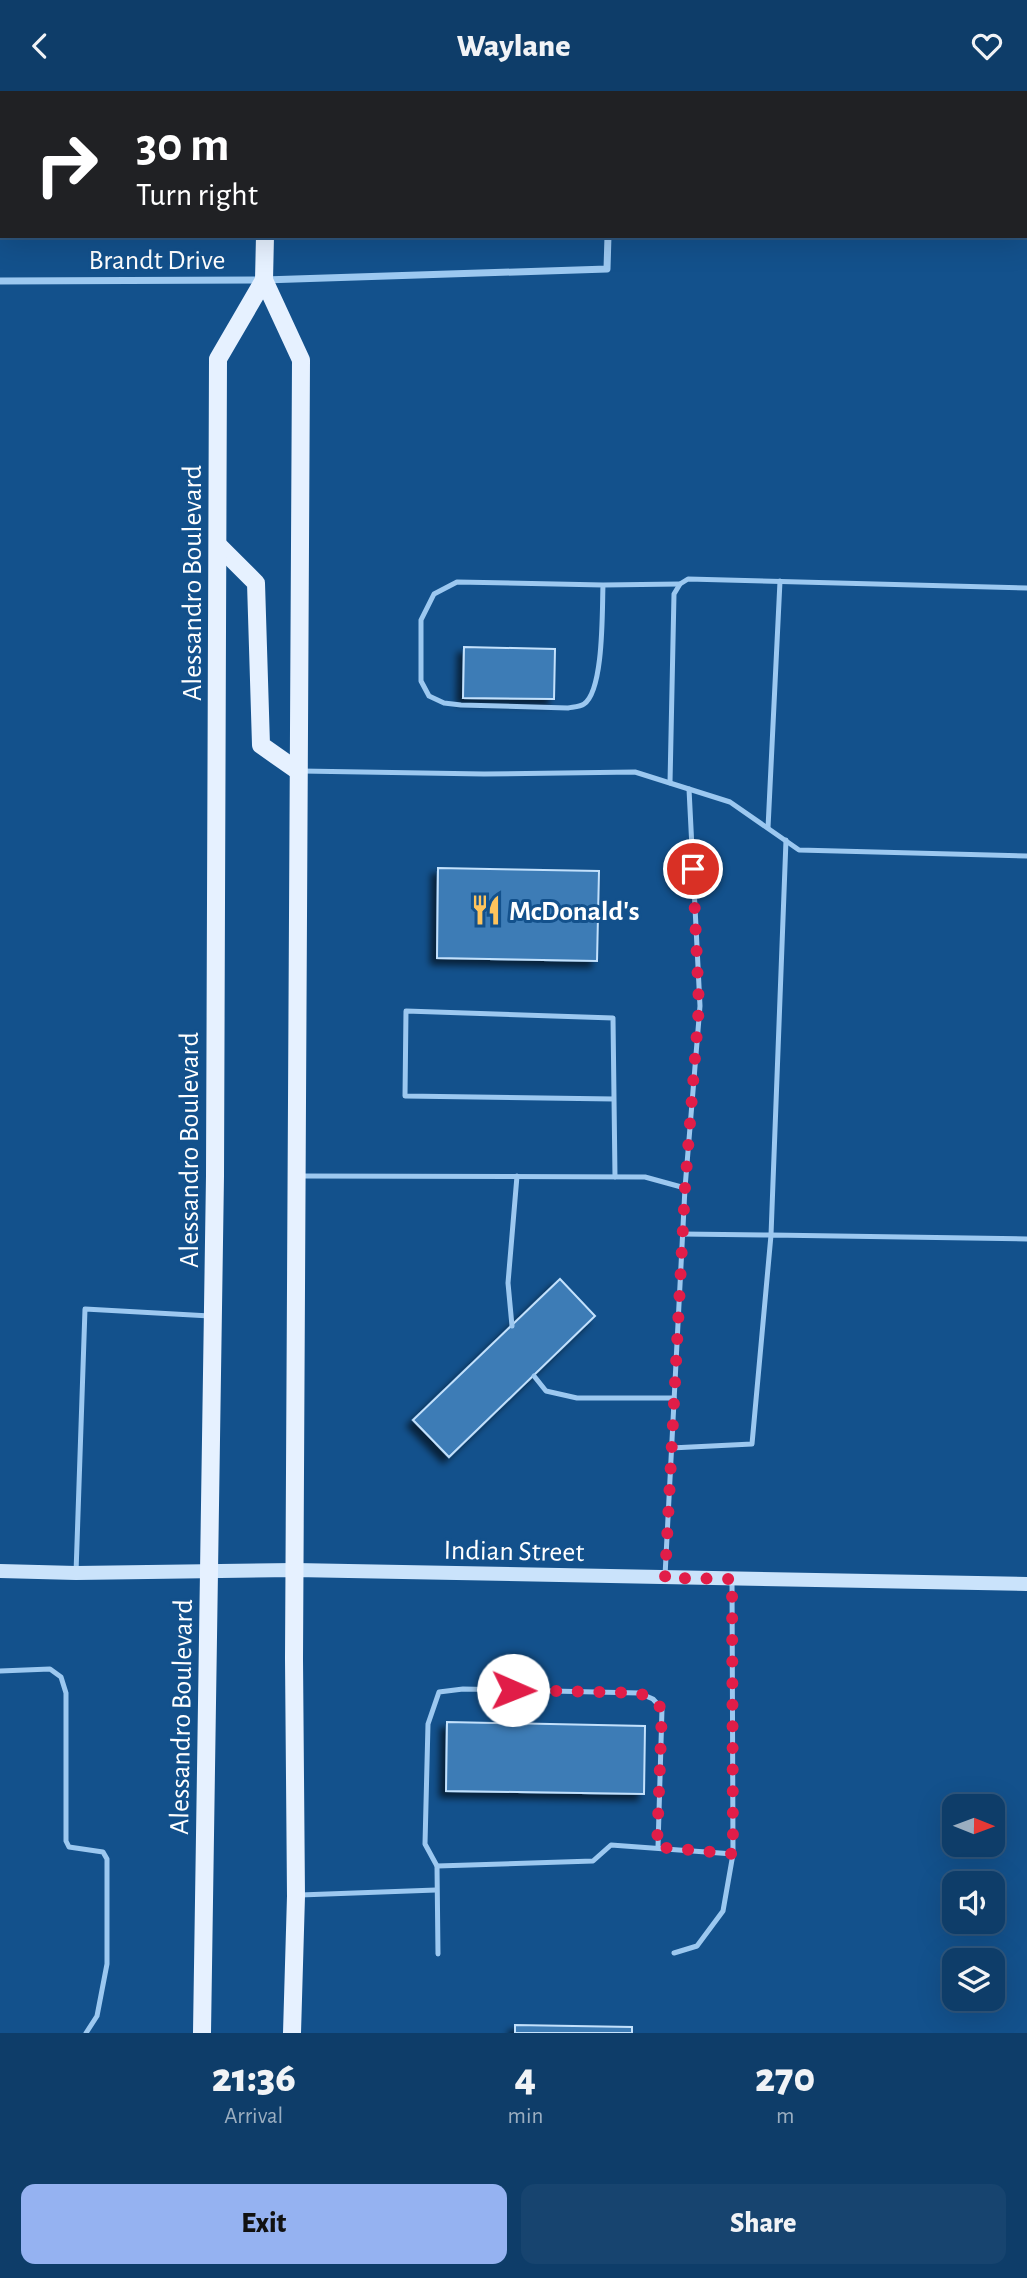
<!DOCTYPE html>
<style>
body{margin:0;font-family:"Alegreya Sans",sans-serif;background:#17446f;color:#f1f3f6;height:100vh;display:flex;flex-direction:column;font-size:26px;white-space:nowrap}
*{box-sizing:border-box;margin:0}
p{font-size:23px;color:#9baec0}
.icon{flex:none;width:38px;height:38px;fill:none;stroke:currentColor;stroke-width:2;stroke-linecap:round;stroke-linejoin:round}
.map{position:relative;height:1942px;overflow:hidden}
.details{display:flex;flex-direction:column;background:#0e3d69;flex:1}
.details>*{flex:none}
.hud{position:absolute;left:0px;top:0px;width:1027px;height:147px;box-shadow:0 7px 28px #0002,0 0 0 2px #2e567d;background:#202124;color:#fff;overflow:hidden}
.needle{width:46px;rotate:91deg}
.controls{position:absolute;left:942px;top:1703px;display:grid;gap:14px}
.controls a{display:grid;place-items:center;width:63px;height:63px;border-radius:14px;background:#0e3d69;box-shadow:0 7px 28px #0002,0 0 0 2px #2e567d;font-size:35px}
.pin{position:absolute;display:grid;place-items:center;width:60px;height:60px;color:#fff;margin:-30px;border:4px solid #fff;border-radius:50%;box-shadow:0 2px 7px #0007}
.me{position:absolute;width:77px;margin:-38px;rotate:91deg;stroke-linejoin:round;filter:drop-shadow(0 0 5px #0008)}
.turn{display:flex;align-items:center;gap:24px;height:147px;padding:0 21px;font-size:32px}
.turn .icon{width:91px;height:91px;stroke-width:2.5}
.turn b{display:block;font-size:49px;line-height:60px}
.eta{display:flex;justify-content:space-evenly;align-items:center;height:119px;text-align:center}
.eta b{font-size:42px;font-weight:800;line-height:49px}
.cta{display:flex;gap:14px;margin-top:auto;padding:14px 21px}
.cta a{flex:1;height:80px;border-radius:14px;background:#95b2f1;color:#111;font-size:28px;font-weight:800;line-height:80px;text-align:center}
.cta a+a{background:#17446f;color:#f1f3f6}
header{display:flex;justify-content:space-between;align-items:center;height:91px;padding:0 21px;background:#0e3d69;font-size:32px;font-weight:800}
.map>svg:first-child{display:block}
</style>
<header><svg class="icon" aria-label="back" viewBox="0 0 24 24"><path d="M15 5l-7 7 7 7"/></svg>Waylane<svg class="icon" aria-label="heart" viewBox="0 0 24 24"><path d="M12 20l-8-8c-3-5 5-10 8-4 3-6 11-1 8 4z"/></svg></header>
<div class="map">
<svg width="1027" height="1942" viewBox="0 0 1027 1942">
<defs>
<filter id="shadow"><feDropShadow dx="-6" dy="6" stdDeviation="3.5" flood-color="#0009"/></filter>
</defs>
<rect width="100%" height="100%" fill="#13518c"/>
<!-- building -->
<g fill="#3c7bb6" stroke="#c3e1fc" stroke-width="2" filter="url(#shadow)">
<path d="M464,556L555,558L554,608L463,607Z"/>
<path d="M438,777L599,780L597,870L437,867Z"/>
<path d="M560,1188L595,1225L449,1366L413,1329Z"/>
<path d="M447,1631L645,1635L644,1703L446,1700Z"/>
<path d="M515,1934L632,1936V1942H515Z"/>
</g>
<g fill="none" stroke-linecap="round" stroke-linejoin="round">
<!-- service -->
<g stroke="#9cc8f0" stroke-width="5">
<path d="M603,494C602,519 604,599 584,613C580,616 573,616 568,617L461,614L444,612L429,605L421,590V529L434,503L457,491L603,494L680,493"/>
<path d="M301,680L484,683L635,681L730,711L799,759L1027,765"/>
<path d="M670,692L674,503L680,493L688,488L1027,497"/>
<path d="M768,737L780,490"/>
<path d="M614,1008L405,1005L406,920L613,927L615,1086"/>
<path d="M301,1085L645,1086L685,1097L665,1485"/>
<path d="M685,1097L700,915L689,698"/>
<path d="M682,1143L771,1144L786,749"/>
<path d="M512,1235L508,1192L517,1085"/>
<path d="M534,1285L546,1300L577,1307H674"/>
<path d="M671,1357L752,1353L771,1144L1027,1148"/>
<path d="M76,1482L85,1218L210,1225"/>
<path d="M0,1580L50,1578L61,1586L66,1602V1750L69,1756L103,1761L107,1768V1873L97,1925L86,1942"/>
<path d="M437,1775L593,1770L611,1754L733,1763"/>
<path d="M300,1804L436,1799"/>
<path d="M674,1862L697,1855L723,1820L733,1763L732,1488"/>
<path d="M438,1863L437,1775L425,1753L428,1633L439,1601L463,1598L639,1602L653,1608L662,1618L658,1756"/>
</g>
<!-- minor -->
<g stroke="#9cc8f0" stroke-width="7">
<path d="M612,2V0"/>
<path d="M0,190L264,189L607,178L608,145"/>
</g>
<!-- secondary -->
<path stroke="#cae3fb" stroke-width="14" d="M0,1480L76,1482L295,1479L1027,1493"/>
<!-- primary -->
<g stroke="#e6f1ff" stroke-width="18">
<path d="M267,2V0"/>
<path d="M265,145L264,189L301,269L294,1568L296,1805L292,1942"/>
<path d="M218,454L256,492L261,654L298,680"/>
<path d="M202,1942L215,1085L218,268L264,189"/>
</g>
</g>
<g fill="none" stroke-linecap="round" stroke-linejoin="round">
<!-- route -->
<path stroke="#e11d48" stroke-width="12" stroke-dasharray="0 21.6" d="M513,1599L639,1602L653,1608L662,1618L657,1756L733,1763L732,1488L665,1487L685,1097L699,915L693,778"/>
</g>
<!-- icons -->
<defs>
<g id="restaurant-bare" transform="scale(2.415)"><path d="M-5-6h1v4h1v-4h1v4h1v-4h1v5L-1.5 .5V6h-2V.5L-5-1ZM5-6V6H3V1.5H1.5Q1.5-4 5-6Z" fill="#ffc45c" stroke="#13518c" stroke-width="2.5" paint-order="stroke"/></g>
</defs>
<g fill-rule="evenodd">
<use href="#restaurant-bare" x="486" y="819"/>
</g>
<g text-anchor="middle" stroke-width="6" stroke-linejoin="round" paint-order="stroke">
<!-- street labels -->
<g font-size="28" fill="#fff" stroke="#13518c">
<text x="157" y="178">Brandt Drive</text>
<text transform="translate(191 492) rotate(-90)" y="10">Alessandro Boulevard</text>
<text transform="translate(188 1059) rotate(-90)" y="10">Alessandro Boulevard</text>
<text transform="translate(514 1459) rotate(1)" y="10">Indian Street</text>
<text transform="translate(180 1626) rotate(-89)" y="10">Alessandro Boulevard</text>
</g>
<!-- poi labels -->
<g font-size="28" font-weight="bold" fill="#fff" stroke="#13518c" text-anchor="start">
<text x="509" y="829">McDonald's</text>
</g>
</g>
</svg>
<div class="controls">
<a><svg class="needle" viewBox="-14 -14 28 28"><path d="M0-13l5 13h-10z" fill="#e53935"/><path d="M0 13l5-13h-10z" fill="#9baec0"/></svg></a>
<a><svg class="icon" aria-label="sound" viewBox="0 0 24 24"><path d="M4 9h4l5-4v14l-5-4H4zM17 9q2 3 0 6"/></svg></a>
<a><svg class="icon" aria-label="layers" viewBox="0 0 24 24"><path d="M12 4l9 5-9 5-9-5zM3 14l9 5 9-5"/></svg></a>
</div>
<div class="pin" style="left:693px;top:778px;background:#d93025"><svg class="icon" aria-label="arrive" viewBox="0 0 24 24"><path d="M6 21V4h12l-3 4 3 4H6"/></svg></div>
<svg class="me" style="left:513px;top:1599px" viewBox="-20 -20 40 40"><circle r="19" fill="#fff"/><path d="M0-13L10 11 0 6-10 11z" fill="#e11d48"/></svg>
<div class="hud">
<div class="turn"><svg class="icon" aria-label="right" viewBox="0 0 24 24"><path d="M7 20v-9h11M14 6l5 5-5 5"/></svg><div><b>30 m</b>Turn right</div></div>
</div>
</div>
<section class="details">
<div class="eta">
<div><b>21:36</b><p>Arrival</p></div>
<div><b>4</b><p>min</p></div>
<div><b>270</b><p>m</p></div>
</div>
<div class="cta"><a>Exit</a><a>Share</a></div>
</section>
